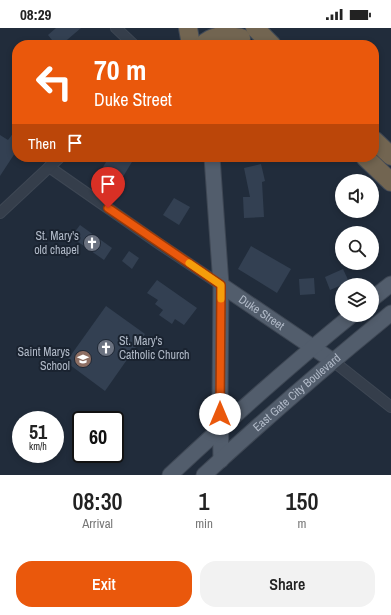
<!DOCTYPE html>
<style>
body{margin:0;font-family:"Archivo Narrow",sans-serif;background:#f2f2f2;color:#222;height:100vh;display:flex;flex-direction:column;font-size:15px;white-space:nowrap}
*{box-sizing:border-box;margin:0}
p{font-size:13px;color:#767676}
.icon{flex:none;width:22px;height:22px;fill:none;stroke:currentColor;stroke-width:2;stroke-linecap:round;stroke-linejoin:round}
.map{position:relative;height:447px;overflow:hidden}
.panel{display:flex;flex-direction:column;background:#fff;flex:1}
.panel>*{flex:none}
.top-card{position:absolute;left:12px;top:12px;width:367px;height:122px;border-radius:16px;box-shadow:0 2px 6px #0003;background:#ea580c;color:#fff;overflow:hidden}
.controls{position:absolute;left:335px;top:146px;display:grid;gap:8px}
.controls a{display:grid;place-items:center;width:44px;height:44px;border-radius:50%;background:#fff;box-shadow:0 2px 6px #0003;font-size:20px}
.speed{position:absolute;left:12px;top:383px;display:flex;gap:8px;font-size:20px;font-weight:700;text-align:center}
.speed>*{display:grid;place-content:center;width:52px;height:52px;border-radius:50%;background:#fff;box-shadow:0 2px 6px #0003;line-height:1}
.speed small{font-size:10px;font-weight:400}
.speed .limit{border:2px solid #111;border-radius:6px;background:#fff;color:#111}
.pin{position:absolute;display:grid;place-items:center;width:34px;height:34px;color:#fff;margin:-41px -17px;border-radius:50% 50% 50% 0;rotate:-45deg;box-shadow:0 0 4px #0007}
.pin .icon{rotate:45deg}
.me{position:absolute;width:44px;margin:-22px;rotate:0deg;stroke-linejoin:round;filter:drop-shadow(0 0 3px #0008)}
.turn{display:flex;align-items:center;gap:14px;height:84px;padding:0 16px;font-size:18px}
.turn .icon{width:52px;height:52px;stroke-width:2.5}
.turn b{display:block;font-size:28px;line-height:34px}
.then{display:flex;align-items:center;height:38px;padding:0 16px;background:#0003;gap:8px;font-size:15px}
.eta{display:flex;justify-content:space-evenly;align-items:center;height:68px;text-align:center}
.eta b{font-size:24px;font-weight:600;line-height:28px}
.primary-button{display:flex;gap:8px;margin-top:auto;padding:8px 16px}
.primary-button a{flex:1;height:46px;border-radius:16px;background:#ea580c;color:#fff;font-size:16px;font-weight:600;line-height:46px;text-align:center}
.primary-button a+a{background:#f2f2f2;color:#222}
.status{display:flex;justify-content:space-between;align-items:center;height:28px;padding:0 20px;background:#fff;direction:ltr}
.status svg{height:11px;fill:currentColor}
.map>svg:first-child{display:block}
</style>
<div class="status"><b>08:29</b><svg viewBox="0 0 49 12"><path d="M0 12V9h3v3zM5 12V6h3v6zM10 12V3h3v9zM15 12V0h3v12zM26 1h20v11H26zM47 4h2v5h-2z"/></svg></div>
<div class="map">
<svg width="391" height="447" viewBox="0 0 391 447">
<rect width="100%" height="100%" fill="#212c3b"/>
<!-- building -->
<g fill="#334052">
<path d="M56,0H81L61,17H56L48,7Z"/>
<path d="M17,100V122L0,148V107L8,112Z"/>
<path d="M109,129H135L121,152L119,151L114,160L97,149Z"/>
<path d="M261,136L265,153L262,154L264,189L244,190L243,169H250L244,140Z"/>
<path d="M174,170L190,179L179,197L163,187Z"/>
<path d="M80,197L112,220L104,232L71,209Z"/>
<path d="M251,218L291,241L277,265L238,241Z"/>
<path d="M129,223L139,230L132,241L122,233Z"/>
<path d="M343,241L349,254L330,262L325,249Z"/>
<path d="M314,250L315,266L300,267L299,251Z"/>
<path d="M157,252L197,280L184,297L175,291L172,296L159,287L163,282L155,276L158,272L147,265Z"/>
<path d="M106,278L145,306L105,363L66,334Z"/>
</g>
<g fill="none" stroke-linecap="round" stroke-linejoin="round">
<!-- street casing -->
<g stroke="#3e4754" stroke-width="12">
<g id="street">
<path d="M116,0L134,17"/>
<path d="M49,139L158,215L221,257"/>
<path d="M0,185L60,129"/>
<path d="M333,333L391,379"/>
</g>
</g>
<!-- primary casing -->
<g stroke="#3e4754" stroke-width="17">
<g id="primary">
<path d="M212,129L221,257L220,371L221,432"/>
<path id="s1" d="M221,257L333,333"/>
<path d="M372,271L391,256"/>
<path d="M170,447C229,392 289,338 352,287"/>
<path id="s2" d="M204,447C265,391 327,337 391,285"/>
</g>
</g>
<!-- highway casing -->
<g stroke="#404956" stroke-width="20">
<g id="highway">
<path d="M188,0L191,17"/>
<path d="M255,0L272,17"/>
<path d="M203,17C206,13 207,13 211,11C222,6 229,8 241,10"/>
<path d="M374,112L391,128"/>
<path d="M365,129L391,154"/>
</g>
</g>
<!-- street -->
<use href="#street" stroke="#353e4b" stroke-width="10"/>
<!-- primary -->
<use href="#primary" stroke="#525d6c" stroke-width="15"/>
<!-- highway -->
<use href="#highway" stroke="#726551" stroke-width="18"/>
</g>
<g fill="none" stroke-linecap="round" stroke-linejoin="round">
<!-- route casing -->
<g stroke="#983908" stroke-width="10">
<path id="route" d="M108,180L221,257L220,386"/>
</g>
<!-- route -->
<use href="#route" stroke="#ea580c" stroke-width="7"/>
<!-- slow -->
<path stroke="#f59e0b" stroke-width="7" d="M189,235L221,257V271"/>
</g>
<!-- icons -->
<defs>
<g id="church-disc" transform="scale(0.9)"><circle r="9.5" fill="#6b7280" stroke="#1a2330"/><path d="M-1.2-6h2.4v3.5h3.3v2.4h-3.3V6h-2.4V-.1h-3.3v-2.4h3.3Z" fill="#fff"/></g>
<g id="school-disc" transform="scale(0.9)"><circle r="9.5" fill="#8d6e63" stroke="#1a2330"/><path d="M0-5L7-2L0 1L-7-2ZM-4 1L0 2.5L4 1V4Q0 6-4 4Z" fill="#fff"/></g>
</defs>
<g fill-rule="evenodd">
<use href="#church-disc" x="92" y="215"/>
<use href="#church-disc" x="106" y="320"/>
<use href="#school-disc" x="83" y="331"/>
</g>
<g text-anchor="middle" stroke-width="4" stroke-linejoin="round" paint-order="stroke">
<!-- poi labels -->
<g font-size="12" fill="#b0b9c7" stroke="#1a2330" text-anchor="end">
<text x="79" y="212">St. Mary's<tspan x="79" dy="14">old chapel</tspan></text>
<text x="119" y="317" text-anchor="start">St. Mary's<tspan x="119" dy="14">Catholic Church</tspan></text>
<text x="70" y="328">Saint Marys<tspan x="70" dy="14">School</tspan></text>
</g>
<!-- street labels -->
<g font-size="12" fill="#b0b9c7" stroke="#1a2330">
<text dy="4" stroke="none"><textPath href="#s1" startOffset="49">Duke Street</textPath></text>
<text dy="4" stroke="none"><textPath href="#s2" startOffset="124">East Gate City Boulevard</textPath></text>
</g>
</g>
</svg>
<div class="controls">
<a><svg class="icon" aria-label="sound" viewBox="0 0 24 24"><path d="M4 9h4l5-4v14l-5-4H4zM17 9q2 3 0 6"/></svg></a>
<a><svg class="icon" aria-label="search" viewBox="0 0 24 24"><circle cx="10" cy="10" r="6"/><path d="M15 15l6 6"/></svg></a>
<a><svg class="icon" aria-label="layers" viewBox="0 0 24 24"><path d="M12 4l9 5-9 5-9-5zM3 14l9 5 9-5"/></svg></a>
</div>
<div class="speed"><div>51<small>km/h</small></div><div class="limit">60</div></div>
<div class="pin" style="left:108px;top:180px;background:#d93025"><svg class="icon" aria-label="arrive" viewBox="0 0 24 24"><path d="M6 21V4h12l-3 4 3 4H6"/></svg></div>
<svg class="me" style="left:220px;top:386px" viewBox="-20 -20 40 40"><circle r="19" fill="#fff"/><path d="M0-13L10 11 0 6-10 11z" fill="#ea580c"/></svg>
<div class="top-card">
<div class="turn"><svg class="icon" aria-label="left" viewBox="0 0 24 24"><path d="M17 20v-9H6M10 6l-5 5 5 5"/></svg><div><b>70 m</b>Duke Street</div></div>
<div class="then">Then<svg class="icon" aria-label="arrive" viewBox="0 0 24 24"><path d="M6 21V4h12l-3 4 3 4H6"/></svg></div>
</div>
</div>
<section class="panel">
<div class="eta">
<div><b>08:30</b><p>Arrival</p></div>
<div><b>1</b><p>min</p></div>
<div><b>150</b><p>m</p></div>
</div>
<div class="primary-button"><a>Exit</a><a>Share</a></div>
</section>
